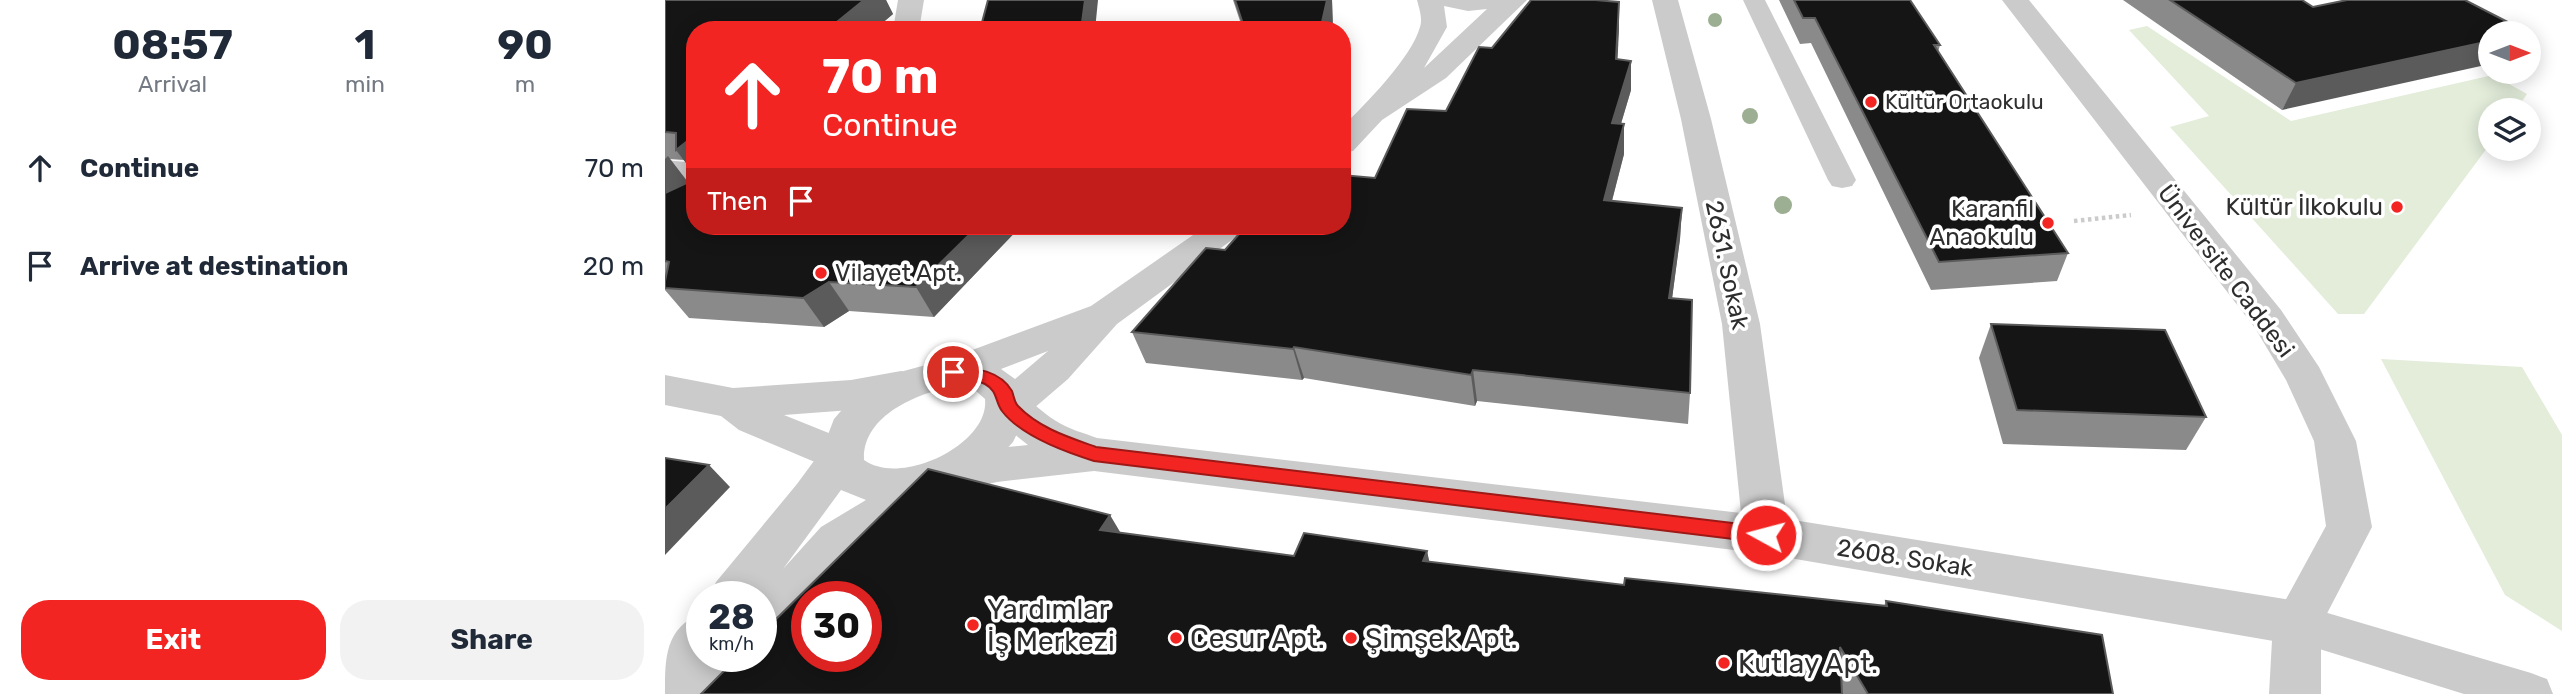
<!DOCTYPE html>
<meta charset="utf-8">
<style>
body{margin:0;font-family:Rubik,sans-serif;background:#f2f2f3;color:#1f2937;height:100vh;display:flex;flex-direction:column;font-size:26px;white-space:nowrap}
*{box-sizing:border-box;margin:0}
p{font-size:23px;color:#747a83}
.icon{flex:none;width:38px;height:38px;fill:none;stroke:currentColor;stroke-width:2;stroke-linecap:round;stroke-linejoin:round}
.map{position:relative;flex:1;overflow:hidden}
.drawer{display:flex;flex-direction:column;background:#fff;width:665px}
.drawer>*{flex:none}
.hud{position:absolute;left:21px;top:21px;width:665px;height:214px;border-radius:28px;box-shadow:0 4px 18px #0003;background:#f32522;color:#fff;overflow:hidden}
.needle{width:46px;rotate:90deg}
.buttons{position:absolute;left:1813px;top:21px;display:grid;gap:14px}
.buttons a{display:grid;place-items:center;width:63px;height:63px;border-radius:50%;background:#fff;box-shadow:0 4px 18px #0003;font-size:35px}
.speed{position:absolute;left:21px;top:581px;display:flex;gap:14px;font-size:35px;font-weight:700;text-align:center}
.speed>*{display:grid;place-content:center;width:91px;height:91px;border-radius:50%;background:#fff;box-shadow:0 4px 18px #0003;line-height:1}
.speed small{font-size:18px;font-weight:400}
.speed .limit{border:10px solid #d22;background:#fff;color:#111}
.pin{position:absolute;display:grid;place-items:center;width:60px;height:60px;color:#fff;margin:-30px;border:4px solid #fff;border-radius:50%;box-shadow:0 2px 7px #0007}
.me{position:absolute;width:77px;margin:-38px;rotate:277deg;stroke-linejoin:round;filter:drop-shadow(0 0 5px #0008)}
.turn{display:flex;align-items:center;gap:24px;height:147px;padding:0 21px;font-size:32px}
.turn .icon{width:91px;height:91px;stroke-width:2.5}
.turn b{display:block;font-size:49px;line-height:60px}
.then{display:flex;align-items:center;height:66px;padding:0 21px;background:#0003;gap:14px;font-size:26px}
.eta{display:flex;justify-content:space-evenly;align-items:center;height:119px;text-align:center}
.eta b{font-size:42px;font-weight:700;line-height:49px}
.cta{display:flex;gap:14px;margin-top:auto;padding:14px 21px}
.cta a{flex:1;height:80px;border-radius:28px;background:#f32522;color:#fff;font-size:28px;font-weight:700;line-height:80px;text-align:center}
.cta a+a{background:#f2f2f3;color:#1f2937}
ul{padding:0;list-style:none}
li{display:flex;align-items:center;gap:21px;height:98px;padding:0 21px}
li div{flex:1}
li b{display:block;font-size:26px}
li em{font-style:normal}
main{display:flex;flex:1;min-height:0}
.map>svg:first-child{display:block}
</style>
<main>
<section class="drawer">
<div class="eta">
<div><b>08:57</b><p>Arrival</p></div>
<div><b>1</b><p>min</p></div>
<div><b>90</b><p>m</p></div>
</div>
<ul>
<li><svg class="icon" aria-label="ahead" viewBox="0 0 24 24"><path d="M12 20V5M6 11l6-6 6 6"/></svg><div><b>Continue</b></div><em>70 m</em></li>
<li><svg class="icon" aria-label="arrive" viewBox="0 0 24 24"><path d="M6 21V4h12l-3 4 3 4H6"/></svg><div><b>Arrive at destination</b></div><em>20 m</em></li>
</ul>
<div class="cta"><a>Exit</a><a>Share</a></div>
</section>
<div class="map">
<svg width="1897" height="694" viewBox="0 0 1897 694">
<rect width="100%" height="100%" fill="#fff"/>
<!-- green -->
<g fill="#e3edda">
<path d="M1482,26L1626,121L1828,75L1862,94L1851,110H1825V144L1699,314H1673L1505,127L1544,116L1464,30Z"/>
<path d="M1716,359L1857,367L1897,435V631L1840,595Z"/>
</g>
<g fill="none" stroke-linecap="round" stroke-linejoin="round">
<!-- path -->
<path stroke="#cbcbcb" stroke-width="4.5" stroke-dasharray="3.5 3.5" stroke-linecap="butt" d="M1409,221L1466,215"/>
<!-- service -->
<g fill="#cbcbcb" fill-rule="evenodd">
<path d="M1078,0H1100L1191,180L1187,186L1177,188L1167,186L1163,180Z"/>
<path d="M1632,604L1866,673L1882,679L1888,694H1799L1632,642L1617,636L1611,623L1617,610Z"/>
</g>
<!-- minor -->
<g fill="#cbcbcb" fill-rule="evenodd">
<path d="M233,0H259L254,30H228Z"/>
<path d="M987,0H1013L1046,119L1095,324L1122,519L1632,601L1649,608L1656,623L1649,638L1632,645L1101,554L429,471L332,482L274,495L259,490L252,478L259,466L332,448L363,445L329,418L323,407L329,396C359,387 368,407 391,421C403,429 419,433 432,438L1076,513L1057,324L1016,119Z"/>
<path d="M0,160L30,163V183L0,180Z"/>
<path d="M236,371L250,376L256,386L250,396L186,410L119,415L191,444L197,456L191,468L176,473L74,430L56,416L0,405V375L68,388L186,380Z"/>
</g>
<!-- tertiary -->
<g fill="#cbcbcb" fill-rule="evenodd">
<path d="M752,0H862L781,78L717,120L688,151L677,153V127C700,105 747,57 755,27C758,19 754,8 752,0ZM779,6L803,11L822,9L759,68L782,27Z"/>
<path d="M1337,0H1364L1616,310L1654,367L1691,441L1707,527L1656,625V694H1604L1608,623L1661,526L1649,441L1621,380L1590,328Z"/>
<path d="M541,226H580L575,234L452,324L403,379L361,415L348,442L330,462L306,480L275,495L271,501L188,553L152,597H142C142,620 117,642 96,650V597H44L51,582L132,484L157,450L169,419L182,404L200,389L235,372L283,359L426,306ZM383,351L350,379L336,369ZM288,386L311,391L320,399C325,444 236,487 199,460C197,416 251,394 288,386ZM176,490L201,500L156,527L118,569Z"/>
<path d="M37,613V656H93L86,672L64,694H0C0,657 0,628 37,613Z"/>
</g>
</g>
<!-- trees -->
<g fill="#9daf92">
<circle cx="1050" cy="20" r="7"/>
<circle cx="1085" cy="116" r="8"/>
<circle cx="1118" cy="205" r="9"/>
</g>
<!-- wall -->
<g fill="#8a8a8a">
<path d="M0,0H221L228,14L209,30H30V175L19,160L4,159L23,182L356,226L269,317L184,311L159,327L24,318L0,290Z"/>
<path d="M568,0H667L668,30H578Z"/>
<path d="M1114,0H1245L1275,45L1273,52L1403,253L1392,281L1266,290L1146,43L1135,44Z"/>
<path d="M1458,0H1637L1648,7L1682,0L1617,110Z"/>
<path d="M954,2L952,60L966,90L956,124H959V154L947,201L1017,208L1015,239L1007,298L1025,393L1023,424L812,401L810,406L639,378L637,380L481,363L467,332L560,250L710,178L781,111Z"/>
<path d="M1326,324L1541,417L1521,450L1338,444L1314,358Z"/>
<path d="M455,533L629,556L762,551L764,562L959,585L1219,606L1221,601L1448,694H36Z"/>
</g>
<!-- shaded-wall -->
<g fill="#5b5b5b">
<path d="M199,0H221L228,14L209,30H162Z"/>
<path d="M420,0H433L430,30H416Z"/>
<path d="M662,0H667L668,30H646Z"/>
<path d="M954,2V30L951,89V59Z"/>
<path d="M1825,41V64L1617,110L1631,83Z"/>
<path d="M966,61V90L947,153V123Z"/>
<path d="M959,124V154L939,231V200Z"/>
<path d="M30,135V175L11,150Z"/>
<path d="M3,156L25,185L0,206V159Z"/>
<path d="M1017,208L1015,239L1003,329L1004,298Z"/>
<path d="M313,226H356L269,317L251,287Z"/>
<path d="M164,282L184,311L159,327L138,298Z"/>
<path d="M629,347L639,378L637,380L628,349Z"/>
<path d="M808,370L812,401L810,406L806,375Z"/>
<path d="M44,465L65,487L0,555V509Z"/>
<path d="M445,515L464,547L435,530Z"/>
<path d="M762,551L769,583L758,561Z"/>
</g>
<!-- building -->
<g fill="#151515" stroke="#5b5b5b" stroke-width="2" fill-rule="evenodd">
<path d="M0,0H199L162,30H30V135L11,150V133L0,132Z"/>
<path d="M323,0H420L416,30H315Z"/>
<path d="M570,0H662L657,22L646,30H580Z"/>
<path d="M866,0H930L954,2L951,59L966,61L947,123L959,124L939,200L1017,208L1004,298L1027,300L1025,393L808,370L806,375L629,347L628,349L467,332L541,248L560,250L581,226H677V175L710,178L742,109L781,111L814,47L827,48Z"/>
<path d="M1129,0H1245L1275,45H1269L1403,253L1274,262L1150,18H1138Z"/>
<path d="M1505,0H1637L1648,7L1682,0H1800L1864,33H1825V41L1631,83Z"/>
<path d="M30,179V226H313L251,287L164,282L138,298L0,288V281L4,262L0,261V193Z"/>
<path d="M1326,324L1500,330L1541,417L1352,410Z"/>
<path d="M0,458L44,465L0,509Z"/>
<path d="M263,469L445,515L435,530L629,556L639,533L762,551L758,561L959,585L960,578L1222,606L1221,601L1437,635L1448,694H1203L1175,647L1177,694H36L74,656H96V634ZM142,597H201V656H142Z"/>
</g>
<!-- route -->
<path fill="#f32522" stroke="#9e1816" stroke-width="2" d="M288,366C309,368 335,370 347,391C349,396 349,402 353,406C374,428 403,437 431,447L1101,527L1108,530L1111,535L1108,541L1101,543L429,461C400,452 356,436 337,411C330,402 333,391 320,384C308,378 295,380 282,377L280,372Z"/>
<!-- markers -->
<g fill="#f32522" stroke="#fff" stroke-width="2.5">
<circle cx="1206" cy="102" r="7"/>
<circle cx="1732" cy="207" r="7"/>
<circle cx="1383" cy="223" r="7"/>
<circle cx="156" cy="273" r="7"/>
<circle cx="308" cy="625" r="7"/>
<circle cx="511" cy="638" r="7"/>
<circle cx="686" cy="638" r="7"/>
<circle cx="1059" cy="663" r="7"/>
</g>
<g text-anchor="middle" stroke-width="7" stroke-linejoin="round" paint-order="stroke">
<!-- far-poi labels -->
<g font-size="21" fill="#2e2e2e" stroke="#fff" text-anchor="start">
<text x="1220" y="109">Kültür Ortaokulu</text>
</g>
<!-- poi labels -->
<g font-size="24" fill="#2e2e2e" stroke="#fff" text-anchor="end">
<text x="1718" y="215">Kültür İlkokulu</text>
<text x="1369" y="217">Karanfil<tspan x="1369" dy="28">Anaokulu</tspan></text>
<text x="170" y="281" text-anchor="start">Vilayet Apt.</text>
</g>
<!-- street labels -->
<g font-size="24" fill="#2e2e2e" stroke="#fff">
<text transform="translate(1062 265) rotate(78)" y="8">2631. Sokak</text>
<text transform="translate(1561 271) rotate(53)" y="8">Üniversite Caddesi</text>
<text transform="translate(1240 558) rotate(9)" y="8">2608. Sokak</text>
</g>
<!-- near-poi labels -->
<g font-size="28" fill="#2e2e2e" stroke="#fff" text-anchor="start">
<text x="322" y="619">Yardımlar<tspan x="322" dy="32">İş Merkezi</tspan></text>
<text x="525" y="648">Cesur Apt.</text>
<text x="700" y="648">Şimşek Apt.</text>
<text x="1073" y="673">Kutlay Apt.</text>
</g>
</g>
</svg>
<div class="buttons">
<a><svg class="needle" viewBox="-14 -14 28 28"><path d="M0-13l5 13h-10z" fill="#e53935"/><path d="M0 13l5-13h-10z" fill="#747a83"/></svg></a>
<a><svg class="icon" aria-label="layers" viewBox="0 0 24 24"><path d="M12 4l9 5-9 5-9-5zM3 14l9 5 9-5"/></svg></a>
</div>
<div class="speed"><div>28<small>km/h</small></div><div class="limit">30</div></div>
<div class="pin" style="left:288px;top:372px;background:#d93025"><svg class="icon" aria-label="arrive" viewBox="0 0 24 24"><path d="M6 21V4h12l-3 4 3 4H6"/></svg></div>
<svg class="me" style="left:1101px;top:535px" viewBox="-20 -20 40 40"><circle r="17" fill="#f32522" stroke="#fff" stroke-width="3"/><path d="M0-11L8 9 0 5-8 9z" fill="#fff"/></svg>
<div class="hud">
<div class="turn"><svg class="icon" aria-label="ahead" viewBox="0 0 24 24"><path d="M12 20V5M6 11l6-6 6 6"/></svg><div><b>70 m</b>Continue</div></div>
<div class="then">Then<svg class="icon" aria-label="arrive" viewBox="0 0 24 24"><path d="M6 21V4h12l-3 4 3 4H6"/></svg></div>
</div>
</div>
</main>
